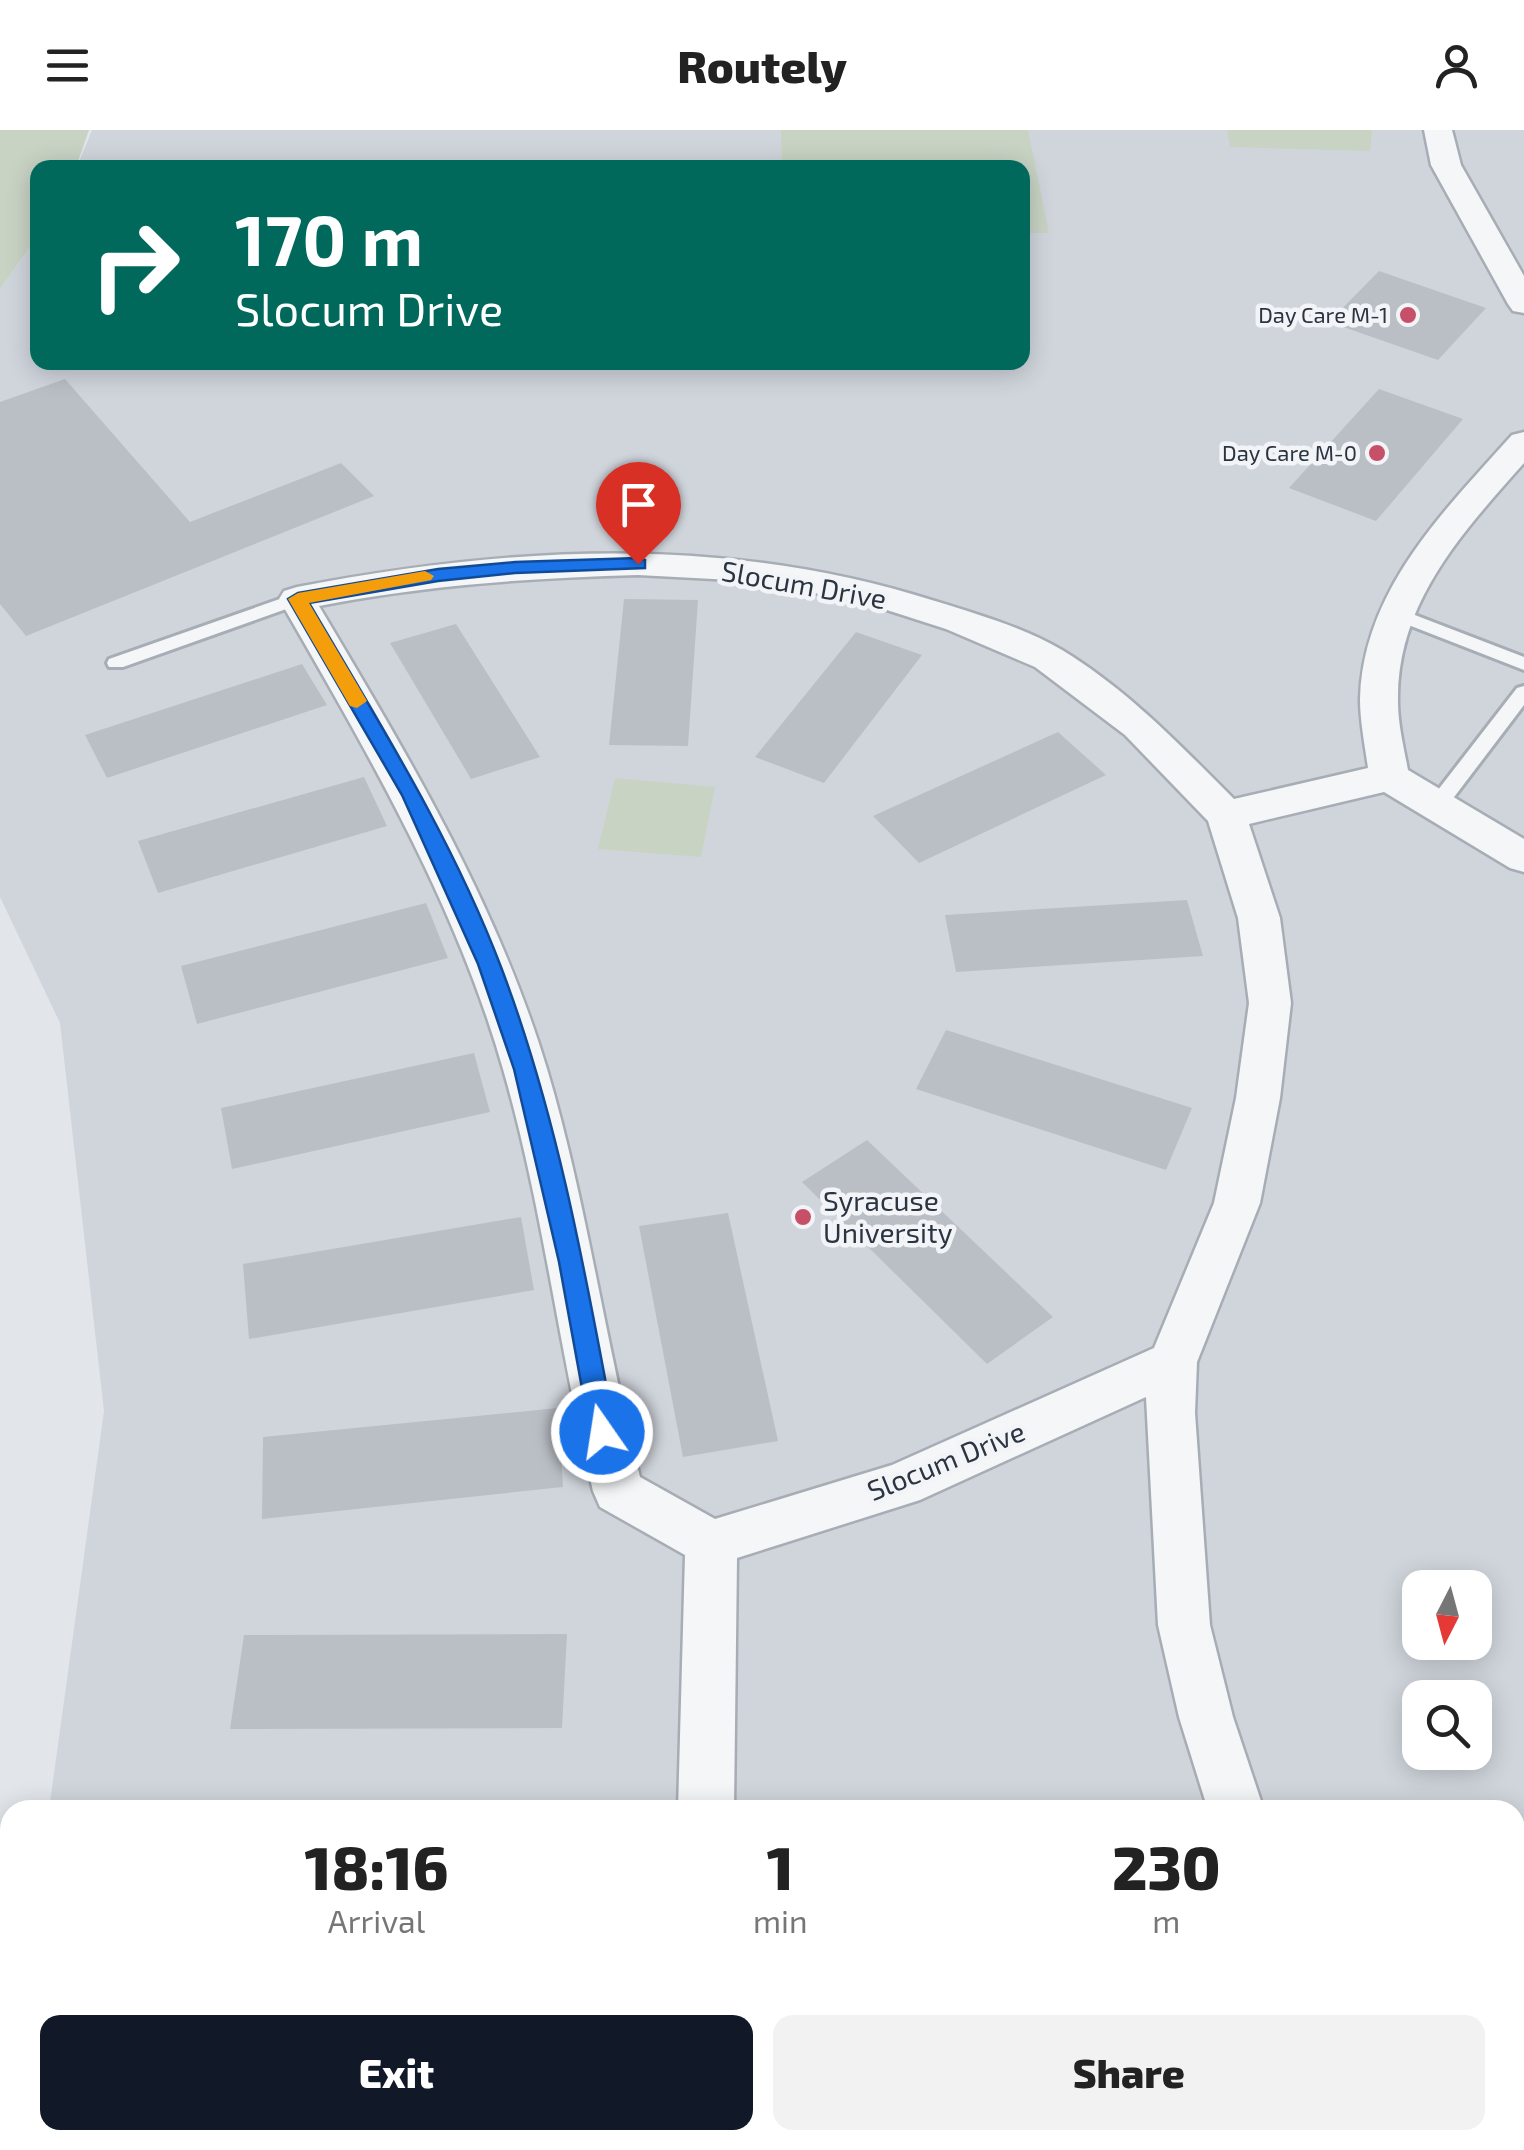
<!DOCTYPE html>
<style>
body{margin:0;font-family:"Exo 2",sans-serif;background:#f2f2f2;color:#222;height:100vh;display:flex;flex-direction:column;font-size:38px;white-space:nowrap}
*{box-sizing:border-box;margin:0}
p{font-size:32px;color:#767676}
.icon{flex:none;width:55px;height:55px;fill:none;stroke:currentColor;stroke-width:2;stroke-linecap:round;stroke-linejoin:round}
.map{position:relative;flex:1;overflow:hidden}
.sheet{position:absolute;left:0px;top:1670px;width:1525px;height:350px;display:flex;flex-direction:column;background:#fff;border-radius:30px 30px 0 0;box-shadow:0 5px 25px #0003}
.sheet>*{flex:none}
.guide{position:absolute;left:30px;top:30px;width:1000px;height:210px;border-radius:20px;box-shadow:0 5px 25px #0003;background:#00695c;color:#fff;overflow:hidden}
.needle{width:65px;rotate:186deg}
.buttons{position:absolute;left:1402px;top:1440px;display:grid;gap:20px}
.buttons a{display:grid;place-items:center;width:90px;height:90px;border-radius:20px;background:#fff;box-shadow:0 5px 25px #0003;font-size:50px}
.pin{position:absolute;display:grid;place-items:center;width:85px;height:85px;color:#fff;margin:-102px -42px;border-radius:50% 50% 50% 0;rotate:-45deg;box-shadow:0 0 10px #0007}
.pin .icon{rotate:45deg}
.me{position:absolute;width:110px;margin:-55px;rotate:347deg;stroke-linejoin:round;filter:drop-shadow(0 0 8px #0008)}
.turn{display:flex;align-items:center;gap:35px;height:210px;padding:0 40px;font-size:45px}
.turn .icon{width:130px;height:130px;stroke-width:2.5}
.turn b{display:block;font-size:70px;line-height:85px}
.eta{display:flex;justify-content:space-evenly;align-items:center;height:170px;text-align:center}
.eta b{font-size:60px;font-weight:800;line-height:70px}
.button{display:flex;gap:20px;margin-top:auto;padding:20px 40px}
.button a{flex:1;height:115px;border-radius:20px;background:#111827;color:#fff;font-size:40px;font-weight:800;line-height:115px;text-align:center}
.button a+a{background:#f2f2f2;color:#222}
header{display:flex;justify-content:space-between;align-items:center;height:130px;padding:0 40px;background:#fff;font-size:45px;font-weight:800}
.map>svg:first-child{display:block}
</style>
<header><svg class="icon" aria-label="menu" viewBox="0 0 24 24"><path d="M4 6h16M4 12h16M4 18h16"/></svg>Routely<svg class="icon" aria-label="person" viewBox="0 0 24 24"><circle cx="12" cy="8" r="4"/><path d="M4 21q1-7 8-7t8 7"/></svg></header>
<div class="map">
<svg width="1524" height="2020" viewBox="0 0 1524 2020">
<rect width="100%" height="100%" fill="#e2e6ea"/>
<!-- built -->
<path fill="#d0d5dc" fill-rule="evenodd" d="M92,0H1524V2020H0V1937L10,1914V2010H1515V1680H49L104,1281L60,893L0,767V159L37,107L38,232H1022V38L77,37ZM1420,1458H1475V1512H1420ZM1420,1568H1475V1622H1420Z"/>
<!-- green -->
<g fill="#c8d3c4">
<path d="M0,0H89L76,37L38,38L37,107L0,159Z"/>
<path d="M781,0H1028L1049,103H1023L1022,38L782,37Z"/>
<path d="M1227,0H1372L1370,21L1230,17Z"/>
<path d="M615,648L715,657L701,727L598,719Z"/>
</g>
<!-- building -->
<g fill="#babfc6">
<path d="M1379,141L1486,178L1438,230L1329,192Z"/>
<path d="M65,249L190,392L341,333L374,366L26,506L0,474V272Z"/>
<path d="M1379,259L1463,289L1376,391L1289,358Z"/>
<path d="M624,469L698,470L688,616L609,615Z"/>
<path d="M456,494L540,627L471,649L390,513Z"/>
<path d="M856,502L922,525L824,653L755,627Z"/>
<path d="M302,534L327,575L107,648L85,605Z"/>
<path d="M1058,602L1106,645L919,733L873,686Z"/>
<path d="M364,647L387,696L158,763L138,711Z"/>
<path d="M1187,770L1203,826L956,842L945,785Z"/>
<path d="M426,773L448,828L197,894L181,836Z"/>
<path d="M946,900L1192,978L1166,1040L916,959Z"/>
<path d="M474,923L490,982L232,1039L221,978Z"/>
<path d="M867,1010L1053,1187L987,1234L802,1052Z"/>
<path d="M728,1083L778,1311L683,1327L639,1096Z"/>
<path d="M521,1087L534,1160L249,1209L243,1134Z"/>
<path d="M558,1278L563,1357L262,1389L263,1307Z"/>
<path d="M567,1504L562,1598L230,1599L244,1505Z"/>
</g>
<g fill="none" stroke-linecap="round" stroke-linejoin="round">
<!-- service casing -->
<g stroke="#a7adb4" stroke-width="6">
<g id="service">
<path d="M297,463L303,465V473L123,537H109L107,533L109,529Z"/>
<path d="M1394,477L1524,527V540L1388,487V479Z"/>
<path d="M1524,556V575L1445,679H1431L1428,674L1431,669L1517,558Z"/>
</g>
</g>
<!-- minor casing -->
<g stroke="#a7adb4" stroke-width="5">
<g id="minor">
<path d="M1424,0H1452L1461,35L1524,146V183L1513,181L1508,174L1431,35Z"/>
<path d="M1524,302V333C1463,402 1396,473 1398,572C1398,595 1404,618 1408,640L1524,709V742L1510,738L1384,662L1249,694L1280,788L1291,873L1280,968L1260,1073L1197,1232L1195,1283L1210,1495L1233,1587L1264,1680H1208L1179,1587L1158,1495L1146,1267L920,1370L737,1428L734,1680H678L685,1425L600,1377L593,1361C559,1221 543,1077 503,939C455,771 366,620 279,469L284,461L297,457C512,416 724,404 935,471C977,484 1025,498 1062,520C1128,560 1181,616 1234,669L1368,638C1365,616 1360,592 1360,569C1363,460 1444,381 1512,305ZM638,445L751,451L862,472L946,499L1035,537L1125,605L1208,691L1238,788L1249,873L1236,968L1214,1073L1154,1218L892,1335L715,1389L640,1347C605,1212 587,1073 547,939C497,773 407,624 319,476C426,455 530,448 638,445Z"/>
<path d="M513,2010H575L572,2020H510Z"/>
<path d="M1340,2010H1403L1408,2020H1345Z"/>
</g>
</g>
<!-- service -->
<use href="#service" fill="#f5f6f8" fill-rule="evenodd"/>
<!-- minor -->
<use href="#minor" fill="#f5f6f8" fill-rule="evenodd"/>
</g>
<!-- route -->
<path fill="#1a73e8" stroke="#114b97" stroke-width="2.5" d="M638,428L645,430V438L515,443L438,451L309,473C378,591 452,708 501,837C558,987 586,1146 615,1302L611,1310L602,1313L594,1310L590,1302L559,1132L514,939L478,834L402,665L288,469L298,463L438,439L515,432Z"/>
<!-- slow -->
<path fill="#f59e0b" d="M425,441L434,446L431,450L309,473L367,571L357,578L350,576L288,469L298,463Z"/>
<!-- markers -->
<g fill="#c74f68" stroke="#f2f4f7" stroke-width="4">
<circle cx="1408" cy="185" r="10"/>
<circle cx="1377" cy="323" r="10"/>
<circle cx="803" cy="1087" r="10"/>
</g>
<g text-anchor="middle" stroke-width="9" stroke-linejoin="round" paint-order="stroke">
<!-- far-poi labels -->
<g font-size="22" fill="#2b3441" stroke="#f2f4f7" text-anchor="end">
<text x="1388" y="193">Day Care M-1</text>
<text x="1357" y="331">Day Care M-0</text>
</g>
<!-- street labels -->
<g font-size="28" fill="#2b3441" stroke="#f2f4f7">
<text transform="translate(804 455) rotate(10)" y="10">Slocum Drive</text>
<text transform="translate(946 1331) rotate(-22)" y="10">Slocum Drive</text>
</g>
<!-- poi labels -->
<g font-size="28" fill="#2b3441" stroke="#f2f4f7" text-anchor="start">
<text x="823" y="1081">Syracuse<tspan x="823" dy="32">University</tspan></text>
</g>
</g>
</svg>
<div class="buttons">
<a><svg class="needle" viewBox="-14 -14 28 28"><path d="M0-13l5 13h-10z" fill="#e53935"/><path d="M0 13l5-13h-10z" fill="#767676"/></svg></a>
<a><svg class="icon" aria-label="search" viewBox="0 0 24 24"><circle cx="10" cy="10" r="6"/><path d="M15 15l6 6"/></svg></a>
</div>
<div class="pin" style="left:638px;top:434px;background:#d93025"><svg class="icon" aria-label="arrive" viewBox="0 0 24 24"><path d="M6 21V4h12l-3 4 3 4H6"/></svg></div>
<svg class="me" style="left:602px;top:1302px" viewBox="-20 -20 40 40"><circle r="17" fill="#1a73e8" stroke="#fff" stroke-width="3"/><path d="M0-11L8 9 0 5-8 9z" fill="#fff"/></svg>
<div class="guide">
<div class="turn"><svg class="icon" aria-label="right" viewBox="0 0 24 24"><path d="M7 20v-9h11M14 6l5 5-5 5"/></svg><div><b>170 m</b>Slocum Drive</div></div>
</div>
<section class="sheet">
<div class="eta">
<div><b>18:16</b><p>Arrival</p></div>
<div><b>1</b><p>min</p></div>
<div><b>230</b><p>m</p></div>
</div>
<div class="button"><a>Exit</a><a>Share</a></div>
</section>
</div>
